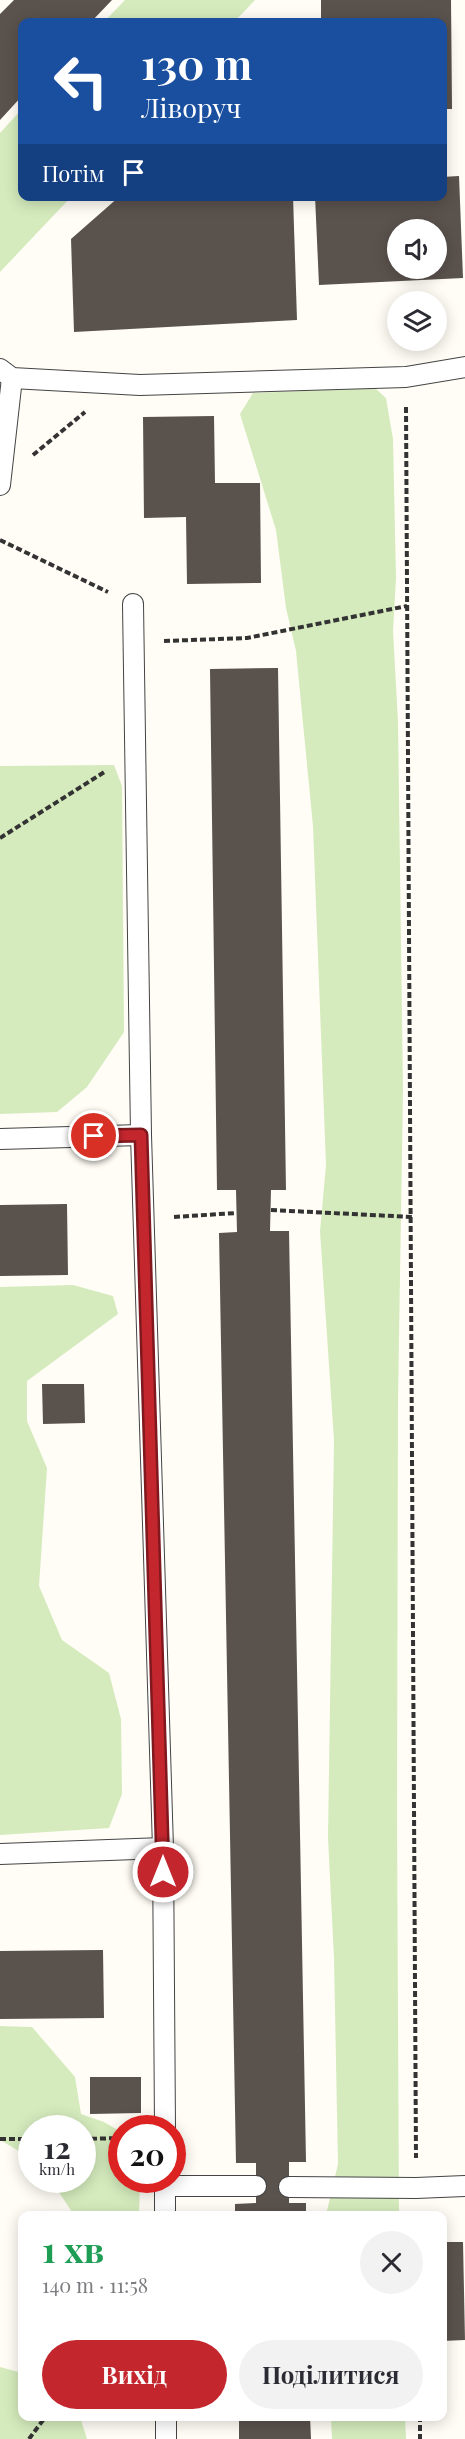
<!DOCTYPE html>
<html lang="uk">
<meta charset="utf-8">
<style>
body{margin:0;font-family:"Playfair Display",serif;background:#f2f2f3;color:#2b2b33;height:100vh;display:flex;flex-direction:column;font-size:22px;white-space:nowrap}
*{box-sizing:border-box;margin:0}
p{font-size:20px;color:#7c7c81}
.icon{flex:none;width:33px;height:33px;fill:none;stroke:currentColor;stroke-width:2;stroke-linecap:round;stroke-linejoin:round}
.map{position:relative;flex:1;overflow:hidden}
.drawer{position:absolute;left:18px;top:2211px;width:429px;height:210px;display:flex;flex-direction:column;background:#fff;border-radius:12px;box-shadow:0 3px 15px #0003}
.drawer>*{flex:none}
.guide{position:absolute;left:18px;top:18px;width:429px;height:183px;border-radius:12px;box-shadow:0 3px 15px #0003;background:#1a4fa0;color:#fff;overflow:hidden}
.tools{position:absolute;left:387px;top:219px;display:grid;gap:12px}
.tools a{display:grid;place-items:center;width:60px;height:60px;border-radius:50%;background:#fff;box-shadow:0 3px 15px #0003;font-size:30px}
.speed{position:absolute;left:18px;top:2115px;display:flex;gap:12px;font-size:30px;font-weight:700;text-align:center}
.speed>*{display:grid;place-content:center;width:78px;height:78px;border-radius:50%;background:#fff;box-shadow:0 3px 15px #0003;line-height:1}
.speed small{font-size:15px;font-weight:400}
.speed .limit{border:9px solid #d22;background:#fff;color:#111}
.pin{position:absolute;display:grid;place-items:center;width:51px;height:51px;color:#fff;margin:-26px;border:3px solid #fff;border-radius:50%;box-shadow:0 2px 6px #0007}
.me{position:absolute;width:66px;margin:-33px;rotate:0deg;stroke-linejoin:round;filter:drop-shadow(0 0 4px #0008)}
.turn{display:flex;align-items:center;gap:21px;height:126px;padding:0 24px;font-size:27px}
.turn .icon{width:78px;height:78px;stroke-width:2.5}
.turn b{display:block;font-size:42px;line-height:51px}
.then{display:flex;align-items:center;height:57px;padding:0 24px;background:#0003;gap:12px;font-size:22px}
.round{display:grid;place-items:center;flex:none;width:63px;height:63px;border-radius:32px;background:#f2f2f3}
.overview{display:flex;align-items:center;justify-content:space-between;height:102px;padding:0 24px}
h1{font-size:36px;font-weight:700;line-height:45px;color:#1e9e55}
.button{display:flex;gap:12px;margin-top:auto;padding:12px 24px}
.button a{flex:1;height:69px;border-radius:36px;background:#c4262e;color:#fff;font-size:24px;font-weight:700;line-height:69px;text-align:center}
.button a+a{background:#f2f2f3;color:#2b2b33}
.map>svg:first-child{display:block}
</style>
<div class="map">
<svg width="465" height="2439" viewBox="0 0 465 2439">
<rect width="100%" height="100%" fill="#fffdf5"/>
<!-- green -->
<g fill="#d5ebbd">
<path d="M125,0H255L234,22H104Z"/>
<path d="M22,109V196L71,197L0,272V133Z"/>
<path d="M375,388L386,398L393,439L396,578L393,631L398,722L403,1090L398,1400L397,1816L399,2215H326L338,2164L334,1958L328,1837L334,1440L320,1231L326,1165L313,826L296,651L286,608L276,530L240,414L253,393Z"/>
<path d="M114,765L122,786L124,1032L87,1087L57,1112L0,1114V766Z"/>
<path d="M73,1285L113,1296L118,1314L27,1381V1421L47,1468L39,1586L62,1640L109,1673L121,1719L122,1794L109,1828L0,1835V1287Z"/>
<path d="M0,2026L32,2027L75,2077L81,2114L104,2122L121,2132L122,2180H140L139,2215H74L51,2180H82V2128H32L31,2158L0,2140Z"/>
<path d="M0,2367L22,2373V2416L80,2417L87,2439H0Z"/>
<path d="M331,2417H405L406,2439H332Z"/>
</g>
<!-- building -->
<g fill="#5a524d" fill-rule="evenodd">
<path d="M14,0H112L91,22H22V96L0,120V14Z"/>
<path d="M321,0H451L452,109H442V22H321Z"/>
<path d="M459,176L463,278L319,285L315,196H442V177ZM398,230H436V268H398Z"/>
<path d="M120,196H293L297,320L74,332L71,239Z"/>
<path d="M214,416L215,483H260L261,583L187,584L186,517L144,518L143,417Z"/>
<path d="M278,668L286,1190H271L270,1231H289L306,2162H289V2203H306V2216H235V2204L256,2203V2163H236L219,1233L237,1232L236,1190H217L210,669Z"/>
<path d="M67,1204L68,1275L0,1276V1205Z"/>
<path d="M42,1384H84L85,1423L43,1424Z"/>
<path d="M103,1950L104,2018L0,2019V1951Z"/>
<path d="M90,2077H141V2113L90,2114Z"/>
<path d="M442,2242H463L465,2340L442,2341Z"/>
<path d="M239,2416H310L311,2439H239Z"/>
</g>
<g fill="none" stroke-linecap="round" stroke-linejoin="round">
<!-- service casing -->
<g stroke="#444" stroke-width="22">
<g id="service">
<path d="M0,369L12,378L140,385L406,377L465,367"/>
<path d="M0,485L12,378"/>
<path d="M133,604L141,1135L163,1848L165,2128"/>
<path d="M0,1139L141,1135"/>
<path d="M0,1854L163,1848"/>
<path d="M165,2180V2216"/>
<path d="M165,2186H256"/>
<path d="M289,2187L416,2188L465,2186"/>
<path d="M166,2416V2439"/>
</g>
</g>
<!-- path -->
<g stroke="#333" stroke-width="4" stroke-dasharray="6 3" stroke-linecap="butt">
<path d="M406,407L416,2158"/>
<path d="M33,455L85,412"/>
<path d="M0,540L108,592"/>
<path d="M164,641L247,638L407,606"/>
<path d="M0,838L106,771"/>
<path d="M271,1210L412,1217"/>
<path d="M174,1217L236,1213"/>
<path d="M0,2139H32"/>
<path d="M82,2139L122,2138"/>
<path d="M420,2416V2439"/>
<path d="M29,2439L46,2416"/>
</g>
<!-- service -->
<use href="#service" stroke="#fff" stroke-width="20"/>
</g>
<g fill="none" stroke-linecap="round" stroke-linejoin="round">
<!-- route casing -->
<g stroke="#7f191e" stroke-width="15">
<path id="route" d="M94,1136L141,1135L163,1872"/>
</g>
<!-- route -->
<use href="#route" stroke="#c4262e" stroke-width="10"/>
</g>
</svg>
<div class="tools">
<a><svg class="icon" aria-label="sound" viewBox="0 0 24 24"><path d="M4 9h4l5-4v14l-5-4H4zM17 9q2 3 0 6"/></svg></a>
<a><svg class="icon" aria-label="layers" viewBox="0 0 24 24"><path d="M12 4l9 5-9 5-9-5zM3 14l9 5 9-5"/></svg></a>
</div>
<div class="speed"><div>12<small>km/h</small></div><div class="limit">20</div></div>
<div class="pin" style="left:94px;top:1136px;background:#d93025"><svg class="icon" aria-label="arrive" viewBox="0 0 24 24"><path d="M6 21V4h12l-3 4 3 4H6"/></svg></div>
<svg class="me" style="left:163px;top:1872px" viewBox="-20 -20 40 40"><circle r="17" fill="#c4262e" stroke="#fff" stroke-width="3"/><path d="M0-11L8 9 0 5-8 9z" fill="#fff"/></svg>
<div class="guide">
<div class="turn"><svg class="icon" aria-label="left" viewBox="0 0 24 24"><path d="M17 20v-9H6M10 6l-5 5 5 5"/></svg><div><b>130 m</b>Ліворуч</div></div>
<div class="then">Потім<svg class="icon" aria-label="arrive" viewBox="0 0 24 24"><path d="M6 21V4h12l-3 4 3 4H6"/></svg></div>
</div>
<section class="drawer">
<div class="overview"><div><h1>1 хв</h1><p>140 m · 11:58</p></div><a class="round"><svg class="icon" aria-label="close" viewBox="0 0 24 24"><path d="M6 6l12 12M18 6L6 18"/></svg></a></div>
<div class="button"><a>Вихід</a><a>Поділитися</a></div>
</section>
</div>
